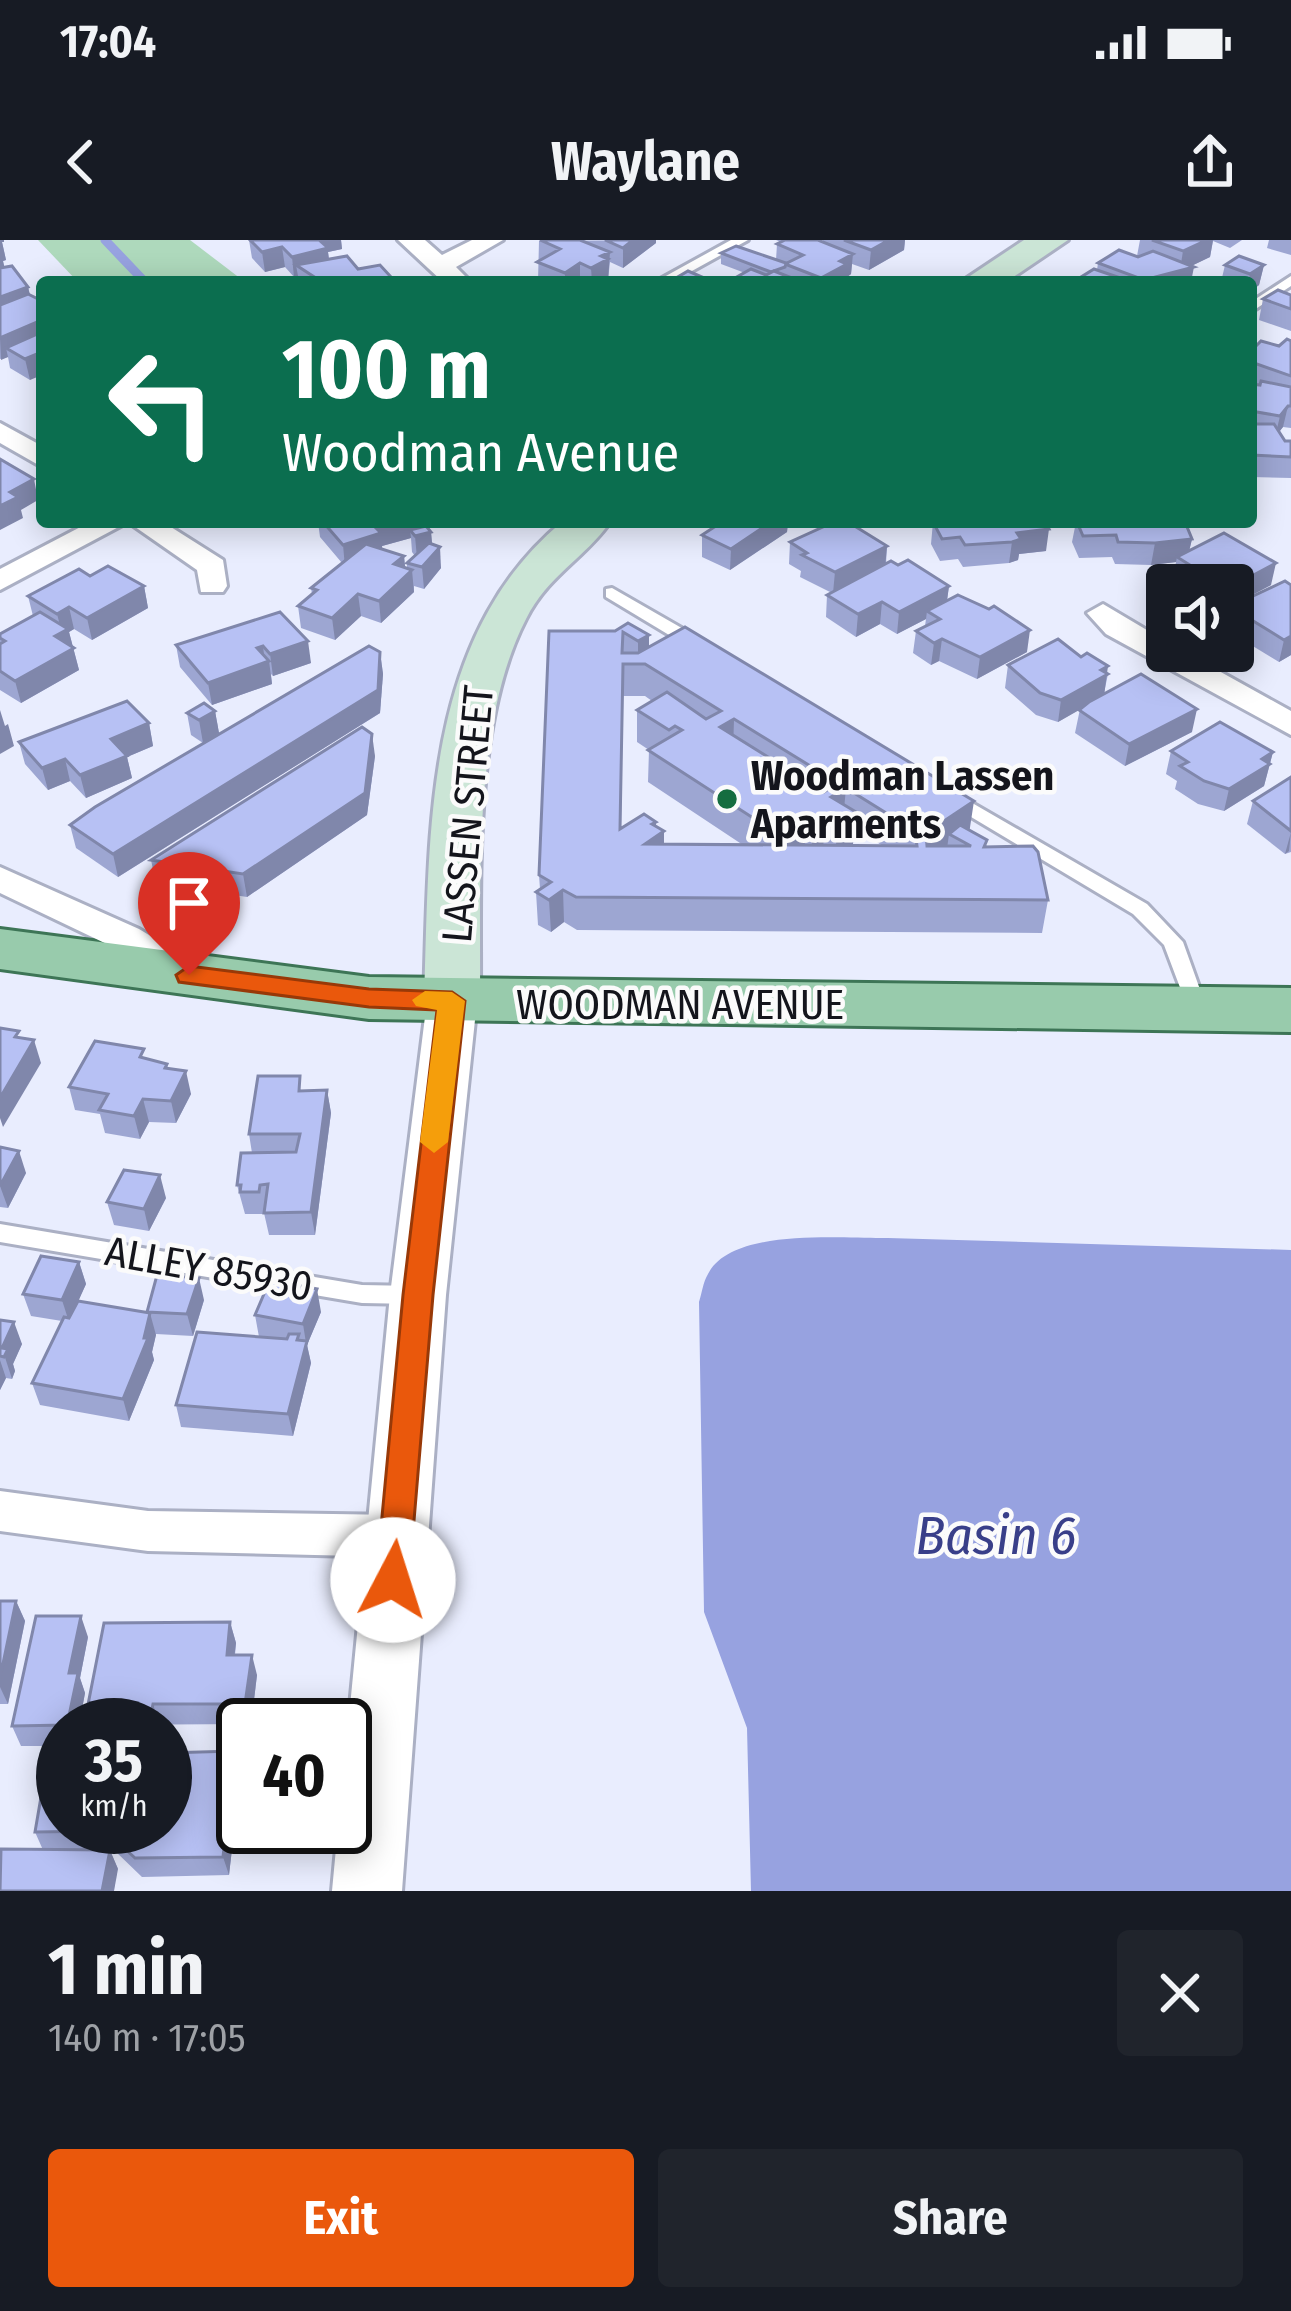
<!DOCTYPE html>
<meta charset="utf-8">
<style>
body{margin:0;font-family:"Fira Sans Condensed",sans-serif;background:#20242c;color:#f1f3f6;height:100vh;display:flex;flex-direction:column;font-size:45px;white-space:nowrap}
*{box-sizing:border-box;margin:0}
p{font-size:39px;color:#9ea1a6}
.icon{flex:none;width:66px;height:66px;fill:none;stroke:currentColor;stroke-width:2;stroke-linecap:round;stroke-linejoin:round}
.map{position:relative;height:1651px;overflow:hidden}
.side{display:flex;flex-direction:column;background:#171b24;flex:1}
.side>*{flex:none}
.top-card{position:absolute;left:36px;top:36px;width:1221px;height:252px;border-radius:12px;box-shadow:0 6px 30px #0003;background:#0b6e4f;color:#fff;overflow:hidden}
.fabs{position:absolute;left:1146px;top:324px;display:grid;gap:24px}
.fabs a{display:grid;place-items:center;width:108px;height:108px;border-radius:12px;background:#171b24;box-shadow:0 6px 30px #0003;font-size:60px}
.speed{position:absolute;left:36px;top:1458px;display:flex;gap:24px;font-size:60px;font-weight:700;text-align:center}
.speed>*{display:grid;place-content:center;width:156px;height:156px;border-radius:50%;background:#171b24;box-shadow:0 6px 30px #0003;line-height:1}
.speed small{font-size:30px;font-weight:400}
.speed .limit{border:6px solid #111;border-radius:18px;background:#fff;color:#111}
.pin{position:absolute;display:grid;place-items:center;width:102px;height:102px;color:#fff;margin:-123px -51px;border-radius:50% 50% 50% 0;rotate:-45deg;box-shadow:0 0 12px #0007}
.pin .icon{rotate:45deg}
.me{position:absolute;width:132px;margin:-66px;rotate:5deg;stroke-linejoin:round;filter:drop-shadow(0 0 9px #0008)}
.turn{display:flex;align-items:center;gap:42px;height:252px;padding:0 48px;font-size:54px}
.turn .icon{width:156px;height:156px;stroke-width:2.5}
.turn b{display:block;font-size:84px;line-height:102px}
.round{display:grid;place-items:center;flex:none;width:126px;height:126px;border-radius:12px;background:#20242c}
.summary{display:flex;align-items:center;justify-content:space-between;height:204px;padding:0 48px}
h1{font-size:72px;font-weight:700;line-height:90px}
.action{display:flex;gap:24px;margin-top:auto;padding:24px 48px}
.action a{flex:1;height:138px;border-radius:12px;background:#ea580c;color:#fff;font-size:48px;font-weight:700;line-height:138px;text-align:center}
.action a+a{background:#20242c;color:#f1f3f6}
.status{display:flex;justify-content:space-between;align-items:center;height:84px;padding:0 60px;background:#171b24;direction:ltr}
.status svg{height:33px;fill:currentColor}
header{display:flex;justify-content:space-between;align-items:center;height:156px;padding:0 48px;background:#171b24;font-size:54px;font-weight:700}
.map>svg:first-child{display:block}
</style>
<div class="status"><b>17:04</b><svg viewBox="0 0 49 12"><path d="M0 12V9h3v3zM5 12V6h3v6zM10 12V3h3v9zM15 12V0h3v12zM26 1h20v11H26zM47 4h2v5h-2z"/></svg></div>
<header><svg class="icon" aria-label="back" viewBox="0 0 24 24"><path d="M15 5l-7 7 7 7"/></svg>Waylane<svg class="icon" aria-label="share" viewBox="0 0 24 24"><path d="M12 15V3M7 8l5-5 5 5M5 13v7h14v-7"/></svg></header>
<div class="map">
<svg width="1291" height="1651" viewBox="0 0 1291 1651">
<rect width="100%" height="100%" fill="#e9edfe"/>
<!-- green -->
<path fill="#aed9bc" d="M38,0H190L245,42H78Z"/>
<!-- water -->
<path fill="#97a2e0" d="M888,998L1291,1010V1651H751L747,1488L704,1372L699,1062C702,1053 703,1042 708,1034C732,987 842,999 888,998Z"/>
<g fill="none" stroke-linecap="round" stroke-linejoin="round">
<!-- stream -->
<path stroke="#97a2e0" stroke-width="9" d="M105,0L145,42"/>
<!-- service casing -->
<g stroke="#abb0c4" stroke-width="6">
<g id="service">
<path d="M731,0H748L672,42H655Z"/>
<path d="M1291,36V46L1251,72V62Z"/>
<path d="M612,348L706,402L709,406L706,410H694L606,357V349Z"/>
<path d="M948,549L1147,664L1183,702L1207,769L1204,774H1190L1164,705L1133,674L941,559L939,555Z"/>
<path d="M0,984L362,1045L414,1046L422,1049L426,1055L422,1061L414,1064L362,1063L0,1002Z"/>
</g>
</g>
<!-- minor casing -->
<g stroke="#abb0c4" stroke-width="6">
<g id="minor">
<path d="M398,0H425L442,15L472,0H503L456,27L471,42H443Z"/>
<path d="M0,183L42,206V227L0,203Z"/>
<path d="M90,282H128L0,350V329Z"/>
<path d="M128,282H163L223,320L227,346L223,352H201L197,330Z"/>
<path d="M1103,364L1167,402V411H1183L1291,471V495L1106,394L1087,373Z"/>
<path d="M0,627L139,689L197,724L203,733L197,742L184,746L171,742L113,707L0,653Z"/>
<path d="M0,1251L148,1271L396,1275L413,1281L420,1296L413,1311L396,1317L148,1311L0,1291Z"/>
</g>
</g>
<!-- tertiary casing -->
<g stroke="#abb0c4" stroke-width="6">
<path id="tertiary" d="M452,744L470,749L477,761L446,1055L402,1651H332L338,1587H345V1518L390,1055L427,761L434,749Z"/>
</g>
<!-- secondary casing -->
<g stroke="#abb0c4" stroke-width="6">
<g id="secondary">
<path d="M1024,0H1068L1006,42H961Z"/>
<path d="M562,282H610C585,318 548,335 526,379C472,483 481,646 480,761L472,775L452,780L432,775L424,761C430,593 422,399 562,282Z"/>
</g>
</g>
<!-- primary casing -->
<g stroke="#3d7556" stroke-width="6">
<path id="primary" d="M0,689L369,737L1291,748V792L369,779L0,729Z"/>
</g>
<!-- service -->
<use href="#service" fill="#fff" fill-rule="evenodd"/>
<!-- minor -->
<use href="#minor" fill="#fff" fill-rule="evenodd"/>
<!-- tertiary -->
<use href="#tertiary" fill="#fff" fill-rule="evenodd"/>
<!-- secondary -->
<use href="#secondary" fill="#cbe5d6" fill-rule="evenodd"/>
<!-- primary -->
<use href="#primary" fill="#98cbac" fill-rule="evenodd"/>
</g>
<!-- wall -->
<g fill="#9da6d2" fill-rule="evenodd">
<path d="M0,0L4,2H2L6,20L3,21L4,27L28,47L30,55V140L10,128L8,117L0,119Z"/>
<path d="M249,0H341L342,9L328,12L329,19L391,37V42H298V36L294,37L285,27L265,32L252,18Z"/>
<path d="M656,0V3L623,28L610,22L608,40L604,42H538L539,1Z"/>
<path d="M776,0H818L823,2V0H905L904,10L869,30L852,24L851,34L847,37L846,42H728L745,33L721,24V13L776,20L777,4L781,2Z"/>
<path d="M1140,0H1242L1230,8L1213,1L1210,17L1191,26V42H1073L1097,30L1098,23L1137,16Z"/>
<path d="M1269,0H1291V15L1267,8Z"/>
<path d="M1225,25H1264L1259,45L1251,51V42H1221Z"/>
<path d="M1291,55V91L1259,80L1263,59Z"/>
<path d="M1291,101V188L1283,187L1279,192L1285,201H1291V238L1251,237V111L1279,106Z"/>
<path d="M318,282H419L420,288L431,292L432,304L441,328L424,349L414,346V352L381,383L361,376L335,400L301,388L298,366L312,354L311,348L342,323L320,297ZM411,298L412,312L415,316L407,323V329L405,328L404,316L382,309V306Z"/>
<path d="M715,282H788L787,292L730,330L702,317V295L715,287Z"/>
<path d="M933,282L1046,311L1019,314L1018,320L1009,323L963,327L958,319L940,321L931,304Z"/>
<path d="M1076,282H1185L1192,299L1189,311L1271,345L1233,365V345H1182L1173,339L1176,322L1151,325L1115,324L1112,317L1079,318L1072,302Z"/>
<path d="M790,302L887,306L886,324L898,325L949,346L947,360L1027,412L977,439L939,421L931,425L913,413L916,391L925,386L926,379L897,394L880,384L856,397L826,377L827,355L832,353L800,337L801,331L789,324Z"/>
<path d="M90,336L144,346L148,368L92,400L74,389L69,392L79,430L21,463L0,450V394L33,376L28,356Z"/>
<path d="M1291,345V415L1279,422L1233,394V370L1234,365Z"/>
<path d="M280,372L311,423L273,436L271,434L272,444L212,465L180,427L176,405Z"/>
<path d="M615,391L649,395V407L970,591L1048,660L1042,693L577,690L564,682L551,692L538,685L536,652L540,649L539,635ZM623,456H645L652,461L637,470V502L649,510L648,542L743,605L664,604V591L656,586L621,589ZM854,588L883,606L851,605Z"/>
<path d="M380,412L383,434L380,473L118,637L76,608L70,585Z"/>
<path d="M1081,417L1108,434L1104,453L1192,492L1125,526L1075,493L1080,469L1058,482L1036,475L1005,448L1008,425Z"/>
<path d="M215,471L219,493L203,503L191,495L187,473Z"/>
<path d="M149,483L153,506L127,517L132,538L86,558L70,541L48,550L25,524L19,502Z"/>
<path d="M1171,511L1273,512L1264,546L1224,571L1198,564L1175,549L1177,541L1166,534Z"/>
<path d="M375,516L367,575L247,657L156,643L151,620Z"/>
<path d="M1291,537V612L1285,614L1247,584L1253,561Z"/>
<path d="M146,819L167,824L168,828L191,854L176,883L149,882L140,899L105,893L100,874L75,870L69,847Z"/>
<path d="M303,850H327L331,873L315,995H269L264,973L265,967L264,974H245L237,945L252,913L249,894Z"/>
<path d="M0,907L26,933L8,968L0,967Z"/>
<path d="M166,958L149,991L114,985L107,962Z"/>
<path d="M79,1022L86,1044L78,1061L147,1073L204,1060L193,1096L156,1094L152,1112L154,1120L129,1181L40,1165L32,1143L62,1081L31,1076L23,1054Z"/>
<path d="M321,1072L307,1105L311,1123L293,1196L181,1187L176,1165L259,1097L255,1075Z"/>
<path d="M0,1080L22,1104L13,1124L15,1131L12,1139L6,1138L0,1150Z"/>
<path d="M0,1361H16L25,1381L8,1464H0Z"/>
<path d="M230,1382L236,1403L235,1415L257,1435L251,1484L84,1485Z"/>
<path d="M88,1397L80,1438L85,1453L79,1485H63V1506H21L12,1486Z"/>
<path d="M235,1511L241,1531L229,1635L142,1637L114,1610L110,1611L118,1629L43,1610L35,1592L63,1587Z"/>
</g>
<!-- shaded-wall -->
<g fill="#8087ab">
<path d="M0,0H4V2H2L6,20L3,21L7,38L0,39Z"/>
<path d="M315,0H341L342,9L328,12L330,28L296,25L298,36L294,37L292,17Z"/>
<path d="M633,0H656V3L623,28V8Z"/>
<path d="M889,0H905L904,10L869,30L871,10Z"/>
<path d="M1207,0H1213L1210,17L1183,30L1194,27L1191,42H1144V40L1180,30L1183,11Z"/>
<path d="M282,7L285,27L265,32L262,12Z"/>
<path d="M610,12L608,40L604,42H592L591,28L601,16Z"/>
<path d="M853,14L851,34L847,37L846,42H820L821,38L840,21Z"/>
<path d="M580,23V42H565V33Z"/>
<path d="M1264,25L1259,45L1251,51V42H1248L1250,34Z"/>
<path d="M28,47L33,68L0,78V57Z"/>
<path d="M42,80V102L6,108L8,117L1,120L0,98Z"/>
<path d="M42,112V135L30,140L25,119Z"/>
<path d="M1288,166L1283,187L1275,197L1280,176Z"/>
<path d="M34,239L38,260L21,270L23,278L0,290V266L10,252Z"/>
<path d="M388,282H419L420,295L410,290L411,298L382,306L383,315L345,327L343,305L374,286Z"/>
<path d="M771,282H788L787,292L730,330L731,309Z"/>
<path d="M1049,289L1046,311L1019,314L1018,320L1009,323L1012,302L1017,293Z"/>
<path d="M431,292L433,314L417,318L415,296Z"/>
<path d="M1192,299L1187,320L1177,317L1176,322L1151,325L1155,303Z"/>
<path d="M887,306L885,328L833,353L835,332Z"/>
<path d="M440,307L441,328L424,349L422,327Z"/>
<path d="M404,316L406,336L412,330L414,352L381,383L379,361L394,324Z"/>
<path d="M1276,323L1271,345L1233,365V346Z"/>
<path d="M144,346L148,368L92,400L87,378Z"/>
<path d="M949,346L946,368L927,371L926,379L897,394L899,372Z"/>
<path d="M358,354L361,376L335,400L332,378Z"/>
<path d="M882,362L880,384L856,397L858,374Z"/>
<path d="M69,367L74,389L69,392L79,430L21,463L15,441L55,396L62,393L57,374Z"/>
<path d="M1030,390L1027,412L977,439L980,417Z"/>
<path d="M649,395V427L645,424H638V401Z"/>
<path d="M1291,396V415L1279,422L1284,400Z"/>
<path d="M942,399L939,421L931,425L934,403Z"/>
<path d="M308,401L311,423L273,436L270,414Z"/>
<path d="M263,406L265,423L269,421L272,444L212,465L208,443L257,408Z"/>
<path d="M380,412L383,434L380,473L118,637L113,614Z"/>
<path d="M1108,426L1104,456L1058,482L1061,460Z"/>
<path d="M1197,469L1192,492L1125,526L1129,504Z"/>
<path d="M0,470L5,486L8,484L14,506L0,514Z"/>
<path d="M215,471L219,493L203,503L199,480Z"/>
<path d="M734,479L733,511L720,487Z"/>
<path d="M149,483L153,506L127,517L132,538L86,558L80,535L111,499Z"/>
<path d="M372,494L375,516L367,575L247,657L243,634Z"/>
<path d="M1273,512L1264,546L1224,571L1229,549L1262,519Z"/>
<path d="M65,519L70,541L48,550L42,528Z"/>
<path d="M846,548L843,580L856,572L853,604L835,616L838,583L831,557Z"/>
<path d="M974,561L969,594H949L947,609L922,626L926,593Z"/>
<path d="M826,576L823,608L811,616L813,584Z"/>
<path d="M807,579L804,612L779,628L781,596Z"/>
<path d="M656,582V597L664,591V624L645,604L652,584Z"/>
<path d="M1291,592L1289,611L1285,614Z"/>
<path d="M563,650L564,682L551,692L549,660Z"/>
<path d="M34,800L41,823L3,887L0,878V858Z"/>
<path d="M186,831L191,854L176,883L171,861Z"/>
<path d="M327,850L331,873L315,995L311,972Z"/>
<path d="M143,859L149,882L140,899L134,876Z"/>
<path d="M19,911L26,933L8,968L0,946Z"/>
<path d="M160,935L166,958L149,991L144,969Z"/>
<path d="M79,1022L86,1044L69,1082L62,1060Z"/>
<path d="M199,1038L204,1060L193,1096L187,1074Z"/>
<path d="M317,1049L321,1072L307,1105L311,1123L293,1196L288,1174L306,1103L303,1084Z"/>
<path d="M150,1073L156,1095L152,1112L154,1120L129,1181L123,1159L144,1098Z"/>
<path d="M14,1082L22,1104L13,1124L15,1131L12,1139L2,1108Z"/>
<path d="M0,1120L6,1138L0,1150Z"/>
<path d="M16,1361L25,1381L8,1464L0,1447V1438Z"/>
<path d="M81,1376L88,1397L80,1438L85,1453L79,1485H67L69,1433Z"/>
<path d="M230,1382L236,1403L232,1435L227,1415Z"/>
<path d="M252,1415L257,1435L251,1484L245,1464Z"/>
<path d="M153,1464L159,1484V1485H149Z"/>
<path d="M235,1511L241,1531L229,1635L223,1617Z"/>
<path d="M110,1610L118,1629L114,1651H102Z"/>
</g>
<!-- building -->
<g fill="#b7c1f4" stroke="#8087ab" stroke-width="3" fill-rule="evenodd">
<path d="M250,0H319L328,8L292,17L282,7L262,12Z"/>
<path d="M540,0H580L610,12L601,16L608,19L591,28L580,23L565,33L537,22L560,9Z"/>
<path d="M605,0H633L623,8Z"/>
<path d="M785,0H818L853,14L840,21L847,24L821,38L785,24L803,15L777,4Z"/>
<path d="M844,0H889L871,10Z"/>
<path d="M1152,0H1207L1183,11Z"/>
<path d="M736,6L786,23L785,27L771,32L721,13Z"/>
<path d="M1119,10L1138,17L1153,11L1194,27L1144,40L1098,23Z"/>
<path d="M347,16L358,29L380,25L391,37L364,42H322L296,25Z"/>
<path d="M1239,16L1264,25L1250,34L1225,25Z"/>
<path d="M12,26L28,47L0,57V28Z"/>
<path d="M751,29L766,35L774,31L802,42H728Z"/>
<path d="M1094,29L1132,42H1073Z"/>
<path d="M688,31L709,40L706,42L671,41Z"/>
<path d="M1278,50L1291,55V69L1263,59Z"/>
<path d="M28,54L42,61V80L0,98V65Z"/>
<path d="M42,92V112L25,119L6,108Z"/>
<path d="M1287,99L1291,101V136L1251,122V111L1261,101L1279,106Z"/>
<path d="M1261,141L1291,147V166H1288L1280,176L1251,171V144L1260,145Z"/>
<path d="M1251,184H1274L1285,201H1291V217L1251,215Z"/>
<path d="M0,219L34,239L10,252L18,257L0,266Z"/>
<path d="M323,282H388L374,286L381,293L343,305Z"/>
<path d="M722,282H771L731,309L702,295Z"/>
<path d="M834,282H848L887,306L835,332L802,315L807,313L790,302Z"/>
<path d="M933,282H1045L1049,289L1017,293L1021,299L1012,302L965,305L960,297L942,299Z"/>
<path d="M1077,282H1185L1192,299L1155,303L1118,302L1116,295L1083,296Z"/>
<path d="M426,286L431,292L415,296L410,290Z"/>
<path d="M1224,293L1276,323L1233,346L1222,345L1177,317Z"/>
<path d="M429,303L440,307L422,327L407,323Z"/>
<path d="M366,304L404,316L394,324L412,330L379,361L358,354L332,378L298,366L317,350L311,348Z"/>
<path d="M908,320L949,346L899,372L882,362L858,374L827,355L891,321L898,325Z"/>
<path d="M108,326L144,346L87,378L69,367L57,374L28,356L79,329L90,336Z"/>
<path d="M1285,341L1291,345V396L1284,400L1237,371L1242,369L1234,365Z"/>
<path d="M958,355L989,369L994,366L1030,390L980,417L942,399L934,403L916,391L940,379L927,371Z"/>
<path d="M40,372L68,389L55,396L74,408L15,441L0,431V404L5,401L0,398V394Z"/>
<path d="M280,372L308,401L270,414L263,406L257,408L269,421L208,443L176,405Z"/>
<path d="M628,383L649,395L638,401L623,392L622,413H638L685,387L974,561L926,593L927,606H971L949,594L960,585L987,600L984,607L1033,606L1038,612L1048,660L576,657L563,650L549,660L536,652L551,642L539,635L549,391H615ZM623,424H645L721,471L706,479L667,452L637,470L669,490L675,486L682,490L648,510L781,596L807,579L813,584L826,576L838,583L856,572L831,557L846,548L915,591L917,606L645,604L664,591L652,584L656,582L644,574L620,589ZM734,479L838,543L824,552L720,487Z"/>
<path d="M1058,399L1081,417L1087,413L1108,426L1101,430L1108,434L1061,460L1040,453L1008,425Z"/>
<path d="M369,406L380,412L378,450L113,614L70,585L95,567Z"/>
<path d="M1141,434L1197,469L1129,504L1079,470L1089,462Z"/>
<path d="M127,461L149,483L111,499L127,516L80,535L65,519L42,528L19,502Z"/>
<path d="M204,463L215,471L199,480L187,473Z"/>
<path d="M1220,482L1273,512L1262,519L1270,524L1229,549L1204,541L1180,526L1188,522L1171,511Z"/>
<path d="M362,487L372,494L365,553L243,634L151,620Z"/>
<path d="M1291,537V591L1253,561Z"/>
<path d="M0,788L19,791L15,797L34,800L0,858Z"/>
<path d="M95,801L144,809L140,817L167,824L165,828L186,831L171,861L143,859L134,876L99,870L108,854L69,847Z"/>
<path d="M258,836H300L299,851L327,850L311,972L264,973L268,944L260,945L259,952H240L241,945H237L241,913L296,912L300,894H249Z"/>
<path d="M0,907L19,911L0,946Z"/>
<path d="M124,930L160,935L144,969L107,962Z"/>
<path d="M41,1016L79,1022L62,1060L23,1054Z"/>
<path d="M157,1035L199,1038L187,1074L147,1072Z"/>
<path d="M270,1040L317,1049L303,1084L255,1075Z"/>
<path d="M78,1061L150,1073L144,1098H148L123,1159L32,1143L64,1077L69,1078Z"/>
<path d="M0,1080L14,1082L2,1108L8,1109L4,1117L0,1116Z"/>
<path d="M197,1092L287,1099L289,1094H299L297,1100L307,1101L288,1174L176,1165Z"/>
<path d="M0,1361H16L0,1438Z"/>
<path d="M36,1376H81L69,1433H78L67,1485L12,1486Z"/>
<path d="M230,1382L227,1415H252L245,1464H153L149,1485H84L104,1383Z"/>
<path d="M235,1511L223,1617L135,1618L106,1591L35,1592L46,1528H63V1587H165V1513Z"/>
<path d="M1,1609L110,1610L102,1651H0Z"/>
</g>
<!-- route -->
<path fill="#ea580c" stroke="#983908" stroke-width="3" d="M189,726L369,749L452,752L465,761L433,1055L409,1340L405,1351L393,1355L381,1351L376,1340L403,1055L437,770L369,767L179,742L176,735Z"/>
<!-- slow -->
<path fill="#f59e0b" d="M425,751L452,752L465,761L448,902L434,913L420,902L437,770L416,766L412,760Z"/>
<!-- markers -->
<circle fill="#156d40" stroke="#fbfbfb" stroke-width="4.5" cx="727" cy="559" r="12"/>
<g text-anchor="middle" stroke-width="9" stroke-linejoin="round" paint-order="stroke">
<!-- poi labels -->
<g font-size="42" font-weight="bold" fill="#14151c" stroke="#fbfbfb" text-anchor="start">
<text x="751" y="550">Woodman Lassen<tspan x="751" dy="48">Aparments</tspan></text>
</g>
<!-- street labels -->
<g font-size="42" fill="#14151c" stroke="#fbfbfb">
<text transform="translate(467 574) rotate(-85)" y="15">LASSEN STREET</text>
<text x="680" y="779">WOODMAN AVENUE</text>
<text transform="translate(209 1028) rotate(10)" y="15">ALLEY 85930</text>
</g>
<!-- near-water labels -->
<g font-size="54" font-style="italic" fill="#393f89" stroke="#fbfbfb">
<text x="996" y="1314">Basin 6</text>
</g>
</g>
</svg>
<div class="fabs">
<a><svg class="icon" aria-label="sound" viewBox="0 0 24 24"><path d="M4 9h4l5-4v14l-5-4H4zM17 9q2 3 0 6"/></svg></a>
</div>
<div class="speed"><div>35<small>km/h</small></div><div class="limit">40</div></div>
<div class="pin" style="left:189px;top:735px;background:#d93025"><svg class="icon" aria-label="arrive" viewBox="0 0 24 24"><path d="M6 21V4h12l-3 4 3 4H6"/></svg></div>
<svg class="me" style="left:393px;top:1340px" viewBox="-20 -20 40 40"><circle r="19" fill="#fff"/><path d="M0-13L10 11 0 6-10 11z" fill="#ea580c"/></svg>
<div class="top-card">
<div class="turn"><svg class="icon" aria-label="left" viewBox="0 0 24 24"><path d="M17 20v-9H6M10 6l-5 5 5 5"/></svg><div><b>100 m</b>Woodman Avenue</div></div>
</div>
</div>
<section class="side">
<div class="summary"><div><h1>1 min</h1><p>140 m · 17:05</p></div><a class="round"><svg class="icon" aria-label="close" viewBox="0 0 24 24"><path d="M6 6l12 12M18 6L6 18"/></svg></a></div>
<div class="action"><a>Exit</a><a>Share</a></div>
</section>
